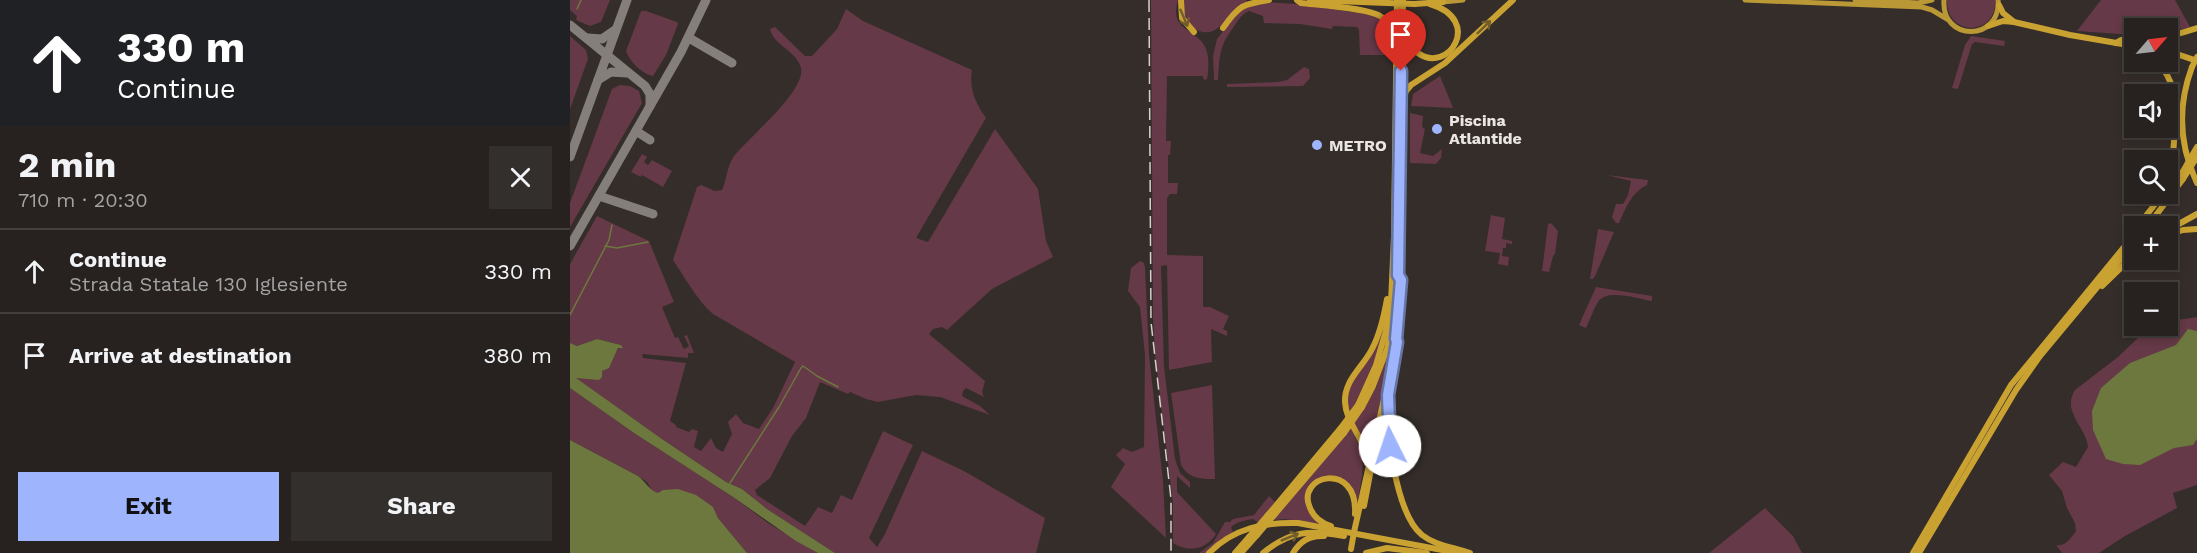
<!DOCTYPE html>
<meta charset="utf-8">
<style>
body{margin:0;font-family:"Work Sans",sans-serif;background:#332f2c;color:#f1f3f6;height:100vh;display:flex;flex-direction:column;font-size:22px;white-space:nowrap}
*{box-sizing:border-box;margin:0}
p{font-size:20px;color:#a4a4a4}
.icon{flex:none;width:33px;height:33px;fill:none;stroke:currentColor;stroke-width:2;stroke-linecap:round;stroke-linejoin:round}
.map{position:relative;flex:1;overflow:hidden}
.details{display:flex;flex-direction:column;background:#27221f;width:570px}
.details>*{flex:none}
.top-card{background:#202124;color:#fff;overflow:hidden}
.needle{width:39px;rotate:62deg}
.buttons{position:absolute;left:1554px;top:18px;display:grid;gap:12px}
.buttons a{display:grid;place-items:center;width:54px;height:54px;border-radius:0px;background:#27221f;box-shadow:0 3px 9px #0003,0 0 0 2px #433f3d;font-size:30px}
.pin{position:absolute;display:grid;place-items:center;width:51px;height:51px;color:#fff;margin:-62px -26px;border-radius:50% 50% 50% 0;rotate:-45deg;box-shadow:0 0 6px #0007}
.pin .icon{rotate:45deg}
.me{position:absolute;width:66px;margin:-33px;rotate:356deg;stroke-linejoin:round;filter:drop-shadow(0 0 4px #0008)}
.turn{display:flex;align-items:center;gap:21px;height:126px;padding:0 18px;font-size:27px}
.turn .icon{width:78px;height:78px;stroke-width:2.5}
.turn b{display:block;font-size:42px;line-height:51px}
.round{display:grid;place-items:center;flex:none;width:63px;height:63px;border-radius:0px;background:#332f2c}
.summary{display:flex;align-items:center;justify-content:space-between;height:102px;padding:0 18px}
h1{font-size:36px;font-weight:700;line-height:45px}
.primary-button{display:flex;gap:12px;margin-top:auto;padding:12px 18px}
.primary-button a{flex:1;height:69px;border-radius:0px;background:#9eb4fd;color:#111;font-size:24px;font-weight:700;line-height:69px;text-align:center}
.primary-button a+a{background:#332f2c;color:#f1f3f6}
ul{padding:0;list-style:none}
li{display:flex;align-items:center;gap:18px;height:84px;padding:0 18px;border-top:2px solid #433f3d}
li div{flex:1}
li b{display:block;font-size:22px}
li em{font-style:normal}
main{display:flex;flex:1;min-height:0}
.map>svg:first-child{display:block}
</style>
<main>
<section class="details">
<div class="top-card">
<div class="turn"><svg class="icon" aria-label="ahead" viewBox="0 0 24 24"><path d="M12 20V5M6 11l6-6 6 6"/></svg><div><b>330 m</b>Continue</div></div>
</div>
<div class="summary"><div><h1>2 min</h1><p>710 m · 20:30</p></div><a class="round"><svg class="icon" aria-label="close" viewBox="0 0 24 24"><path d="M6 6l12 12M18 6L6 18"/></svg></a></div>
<ul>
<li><svg class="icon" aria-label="ahead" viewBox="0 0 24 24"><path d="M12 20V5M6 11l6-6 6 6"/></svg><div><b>Continue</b><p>Strada Statale 130 Iglesiente</p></div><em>330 m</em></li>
<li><svg class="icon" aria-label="arrive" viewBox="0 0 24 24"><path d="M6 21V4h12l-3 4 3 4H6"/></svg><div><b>Arrive at destination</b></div><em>380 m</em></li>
</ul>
<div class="primary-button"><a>Exit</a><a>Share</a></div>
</section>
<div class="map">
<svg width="1627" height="553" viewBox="0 0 1627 553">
<rect width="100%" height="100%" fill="#342d29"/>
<!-- green -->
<g fill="#653947">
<path d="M0,0H40L31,22L20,26L6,20L7,16L0,10Z"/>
<path d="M581,0H608C600,28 619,27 632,42C640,51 639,69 637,79L634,80L633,76H597L596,141H601L600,155H598V183H608L607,194H600L597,198V255L633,256V307H640L659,316L653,329L657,331V336L641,329L642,362L599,370L597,265L591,266L594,366L605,459L610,473L620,482V488L607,476V492L646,534C636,550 618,553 603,543V503L585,355L583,317Z"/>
<path d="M612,0H676L677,1C653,16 646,50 615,21Z"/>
<path d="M1377,0H1425C1428,36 1376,38 1377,0Z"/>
<path d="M1531,0H1605L1620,27L1598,33V28H1564V35L1507,31Z"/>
<path d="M690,2L728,4L802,15C821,23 821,37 820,55H790L789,30L787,27L763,26L762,29L730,24L694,23L693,16L679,11C672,14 669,19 665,25C649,47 650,53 648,80H644L643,56L647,39L670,10Z"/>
<path d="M276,9L293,21L402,70C399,88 405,103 416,118L346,238L358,242L425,129L468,189L476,241L483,257L422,289L377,330L372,327L363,329L359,334L415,381L412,392L414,397L396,388L393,391L392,396L410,406L420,415L370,397L346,395L308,402L296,399L280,392L278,394L250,382L236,418L222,436L200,478L185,490L187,495L235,526L248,507L262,513L271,495L282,500L313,431L343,445L299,538L307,547L315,534L352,451L394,471L475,518L466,553H265L197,509L172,489L156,482L92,439L4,377C16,377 33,375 41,363C44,357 46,351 51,345L27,339L7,346L0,343V264L27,216L79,241L104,302L92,307L105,338L108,337L114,349L119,346L114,336L117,335L124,353H118V358L72,354L73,358L116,363L100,421L106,425V427L119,432L122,429L128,431L124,447L131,451L141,438L146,448L153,452L162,434L158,422L166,414L173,423L189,429L203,408L225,362L143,314C126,299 116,279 103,260L127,187L131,185L145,191L152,190C157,179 157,164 165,155C178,138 236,91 231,68C227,51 203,45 200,29L205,27L235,56H242L267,29Z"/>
<path d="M71,11H76L107,22L108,24L96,55L83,76C72,74 60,62 56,51Z"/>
<path d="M0,36L16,50L18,59L0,109Z"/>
<path d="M1401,36L1435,41L1434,46L1405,42L1402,44L1388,89L1382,88L1395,45Z"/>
<path d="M734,67L739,69L740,78L733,86L657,87V84L708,82L717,80Z"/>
<path d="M870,76L883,108L841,106L843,94Z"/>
<path d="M50,85L60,86L69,91L72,103L0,227V203L42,89Z"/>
<path d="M840,113L853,116L852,127L855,129L850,153L863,156L872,149L871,158L866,164L840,163Z"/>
<path d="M72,154L77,157L74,162L78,165L82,160L102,171L93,187L72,175L71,177L61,172Z"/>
<path d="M1037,175L1078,180L1077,185C1061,193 1056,208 1049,223H1046L1042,217L1046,204H1053L1058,195L1061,181Z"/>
<path d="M921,215L935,218L932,239L942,241V244L936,243V248H933L932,256L939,257L938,266L928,264L930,253L915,251Z"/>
<path d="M981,223L988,231L985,254L983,256L979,272L972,271L978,224Z"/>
<path d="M1028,229L1044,232L1026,274L1023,279H1020Z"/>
<path d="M570,261L574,263L575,268L579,355L593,481L596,538L541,487L555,464L546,455L553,448L562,452L574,447L575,355L570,307L558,291L561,268Z"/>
<path d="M1026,287L1082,296V301C1068,299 1037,288 1028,302C1023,310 1020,320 1016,328L1009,325Z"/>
<path d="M1627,317V485L1603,493L1607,508L1555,536L1529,553H1492L1486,545C1495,547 1501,538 1506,531L1505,523L1497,508L1492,491L1479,475L1493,462L1506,467L1518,447C1517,428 1491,412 1505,390L1548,357L1572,334H1597L1608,320Z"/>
<path d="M814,325L810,348L786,402L794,408L806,387L822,342L799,457L778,412L777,395L782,382L806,348Z"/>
<path d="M642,385L645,479C630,479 619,479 611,465L601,393Z"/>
<path d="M0,388L64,433L163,497L198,523L248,553H177L148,518L143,507L83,492L77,482L68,476L0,440Z"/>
<path d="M780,428C798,455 793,470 788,500L786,501C777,447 705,491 750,524L714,519L687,522L683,519C675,520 667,522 661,527L663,532L650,540L636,553H629L643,543L655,522H660L663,519L684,515L699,496L705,502L694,516Z"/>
<path d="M1195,508L1223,536L1232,553H1139Z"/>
</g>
<!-- water -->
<g fill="#6d783e">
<path d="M1618,329L1627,331V439L1623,445L1604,448L1570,465L1553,464L1536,459L1523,430L1522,411L1531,388L1560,363L1606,345Z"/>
<path d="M27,339L51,345L53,348H48L39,368L32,371V377L29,380L6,378L92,439L156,482L172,489L197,509L265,553H248L226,541L163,497L64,433L0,388V343L7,346Z"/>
<path d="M0,440L68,476C75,481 80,491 88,493L93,490L108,489L126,495L143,507L148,518L177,553H0Z"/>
</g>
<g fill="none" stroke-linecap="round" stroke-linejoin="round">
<!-- stream -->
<g stroke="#6d783e" stroke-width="1.5">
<path d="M7,9L11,0"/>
<path d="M35,246L47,248L78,242"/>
<path d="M0,315L39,240L42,225"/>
<path d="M160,483L209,407L231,368L233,366L247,376L268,387"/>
</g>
<!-- taxiway -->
<g stroke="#857f7b" stroke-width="9">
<path d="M0,25L75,86L80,94V106"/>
<path d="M18,38L32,39L45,30"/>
<path d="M119,38L162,63"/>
<path d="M28,80L41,72L57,73"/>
<path d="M66,131L80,140"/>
<path d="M0,157L57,0"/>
<path d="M29,196L83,214"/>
<path d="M0,246L111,52L136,0"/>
</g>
<!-- primary -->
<g stroke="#bb9836" stroke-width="5">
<path d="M1175,0L1352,7L1362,10L1377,19"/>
<path d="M1285,0L1348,3L1362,0"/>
<path d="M1374,0C1371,42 1431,42 1428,0"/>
<path d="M873,2L893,0"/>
</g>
<!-- trunk -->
<g stroke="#c9a232" stroke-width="6">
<path d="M611,0L612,18L624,32"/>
<path d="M727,0L731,3C748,5 797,8 810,16C819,21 822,30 823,39"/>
<path d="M740,0L817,3"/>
<path d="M844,4L873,2"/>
<path d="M1429,5L1433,13L1443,21"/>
<path d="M1418,26L1433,21L1444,22L1500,35L1564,46"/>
<path d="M653,28C669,5 673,4 699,0"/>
<path d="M836,28C836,39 839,47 848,53C878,75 914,20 860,4"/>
<path d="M1598,37L1627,28"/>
<path d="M1546,43L1551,40L1564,39"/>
<path d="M1598,51L1627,61"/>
<path d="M1588,62C1595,70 1600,79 1603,90C1607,108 1604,166 1598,183"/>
<path d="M1622,67C1607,107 1609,145 1627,183"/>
<path d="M833,101L836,91L841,85L875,63L943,0"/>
<path d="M1598,192L1612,173"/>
<path d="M1568,226L1593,194"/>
<path d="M1578,226L1613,179"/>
<path d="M1598,230L1627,214"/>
<path d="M1598,235L1613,230L1627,229"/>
<path d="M1532,286L1564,255"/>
<path d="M818,393C815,426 825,513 852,535C866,546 884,547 900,553"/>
<path d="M788,405L806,365L815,334L821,303L824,236L827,0"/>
<path d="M792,407L803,386L817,349L827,300L833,0"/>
<path d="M797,463C796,438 776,425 775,402C774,380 793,367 802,349C810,334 814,316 817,299"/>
<path d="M794,506L801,469"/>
<path d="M705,514L774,433"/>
<path d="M698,515L770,429"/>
<path d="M761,526C751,523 744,518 740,508C725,475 788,460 785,514"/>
<path d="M784,532L823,359L828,317"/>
<path d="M639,553C664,528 694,522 728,523L888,553"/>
<path d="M665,553L679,537"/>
<path d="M671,553L687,535"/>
<path d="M693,553C721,530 740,530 774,536"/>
<path d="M723,553C730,541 740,535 754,536"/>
<path d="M796,553L817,548L857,553"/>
<path d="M1343,553L1441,385L1564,235"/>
<path d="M1349,553L1446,390L1470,356L1564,243"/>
</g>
<!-- rail -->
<path stroke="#d6d1cd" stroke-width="1.5" stroke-dasharray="12 6" stroke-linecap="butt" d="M579,0L581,322L601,499V553"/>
<!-- trunk-bridge -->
<g stroke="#c9a232" stroke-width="6">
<path d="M817,3L844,4"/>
<path d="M1622,67L1627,57"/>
<path d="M1612,173L1627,147"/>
<path d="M1613,179L1627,157"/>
<path d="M770,429L788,405"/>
<path d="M774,433L792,407"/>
<path d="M687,535L705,514"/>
<path d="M679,537L698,515"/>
<path d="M781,549L784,532"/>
</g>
</g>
<!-- one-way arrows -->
<defs><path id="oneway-shaft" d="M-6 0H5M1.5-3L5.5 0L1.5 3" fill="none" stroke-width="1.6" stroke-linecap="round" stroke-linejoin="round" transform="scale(1.5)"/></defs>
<g stroke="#705c2d">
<use href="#oneway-shaft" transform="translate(614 18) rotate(67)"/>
<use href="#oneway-shaft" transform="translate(914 27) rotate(-44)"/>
<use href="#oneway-shaft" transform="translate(720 537) rotate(-22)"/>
</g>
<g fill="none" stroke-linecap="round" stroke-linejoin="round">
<!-- route casing -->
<g stroke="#6775a4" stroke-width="15">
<path id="route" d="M820,446L818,395L827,342L826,339L831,280L828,275L831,71"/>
</g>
<!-- route -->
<use href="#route" stroke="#9eb4fd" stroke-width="10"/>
</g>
<!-- markers -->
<g fill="#9eb4fd" stroke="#342d29" stroke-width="2">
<circle cx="867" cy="129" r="6"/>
<circle cx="747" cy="145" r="6"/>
</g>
<g text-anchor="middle" stroke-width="5" stroke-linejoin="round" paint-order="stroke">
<!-- poi labels -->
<g font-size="16" font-weight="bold" fill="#ebe6e3" stroke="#342d29" text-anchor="start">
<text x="879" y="126">Piscina<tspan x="879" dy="18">Atlantide</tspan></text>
<text x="759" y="151">METRO</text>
</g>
</g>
</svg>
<div class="buttons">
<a><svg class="needle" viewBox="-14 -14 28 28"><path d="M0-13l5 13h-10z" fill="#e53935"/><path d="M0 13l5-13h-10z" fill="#a4a4a4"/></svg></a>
<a><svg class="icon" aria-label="sound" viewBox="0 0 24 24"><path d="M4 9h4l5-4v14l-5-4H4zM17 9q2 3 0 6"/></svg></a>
<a><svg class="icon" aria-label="search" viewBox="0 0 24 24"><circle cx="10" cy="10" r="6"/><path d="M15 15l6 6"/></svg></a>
<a>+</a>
<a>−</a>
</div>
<div class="pin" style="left:831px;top:71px;background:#d93025"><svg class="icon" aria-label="arrive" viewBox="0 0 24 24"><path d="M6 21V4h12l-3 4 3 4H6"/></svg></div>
<svg class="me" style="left:820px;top:446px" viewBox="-20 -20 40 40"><circle r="19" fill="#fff"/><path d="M0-13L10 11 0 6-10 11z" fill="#9eb4fd"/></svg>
</div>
</main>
